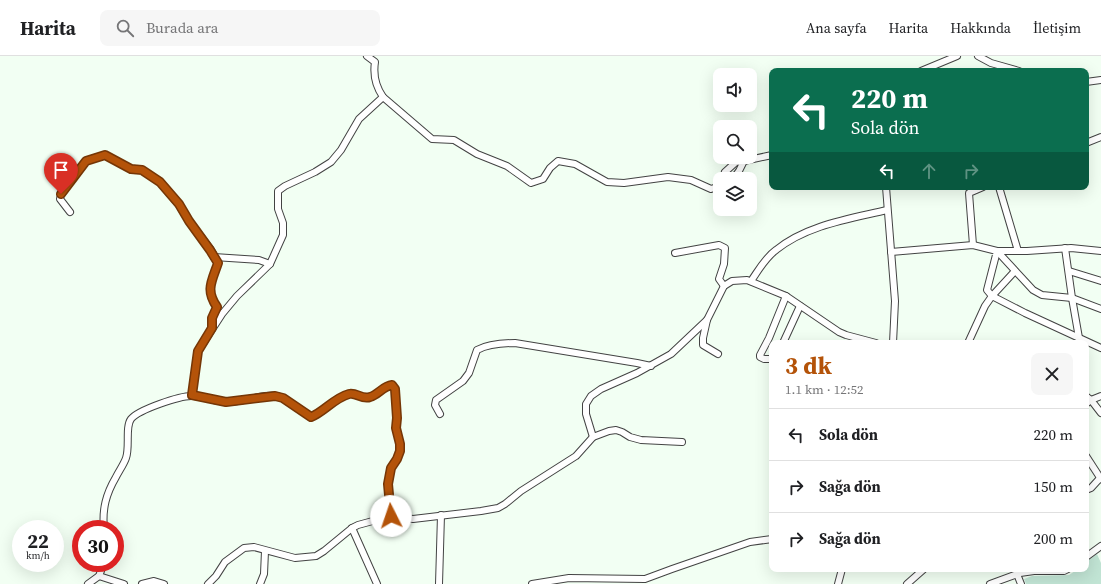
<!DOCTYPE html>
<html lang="tr">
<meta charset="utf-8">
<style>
body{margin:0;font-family:"Source Serif 4",serif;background:#f6f6f6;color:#202124;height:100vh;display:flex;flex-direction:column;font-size:15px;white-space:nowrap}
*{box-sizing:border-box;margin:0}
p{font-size:13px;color:#757577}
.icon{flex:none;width:22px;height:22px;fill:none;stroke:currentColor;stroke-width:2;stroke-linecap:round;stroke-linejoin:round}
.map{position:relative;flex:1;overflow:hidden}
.details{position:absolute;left:769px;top:284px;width:320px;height:232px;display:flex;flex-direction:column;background:#fff;border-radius:8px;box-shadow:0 4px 16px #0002}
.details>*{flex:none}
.banner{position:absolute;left:769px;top:12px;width:320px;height:122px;border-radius:8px;box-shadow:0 4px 16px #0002;background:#0b6e4f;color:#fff;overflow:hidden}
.tools{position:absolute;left:713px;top:12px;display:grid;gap:8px}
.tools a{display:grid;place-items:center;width:44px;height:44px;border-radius:8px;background:#fff;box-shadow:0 4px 16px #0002;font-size:20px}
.speed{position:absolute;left:12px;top:464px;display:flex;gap:8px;font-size:20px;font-weight:700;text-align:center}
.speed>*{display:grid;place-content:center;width:52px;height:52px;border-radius:50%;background:#fff;box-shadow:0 4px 16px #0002;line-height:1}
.speed small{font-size:10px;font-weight:400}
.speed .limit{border:6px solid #d22;background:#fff;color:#111}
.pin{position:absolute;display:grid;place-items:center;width:34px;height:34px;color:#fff;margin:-41px -17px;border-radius:50% 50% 50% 0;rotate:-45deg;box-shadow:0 0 4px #0007}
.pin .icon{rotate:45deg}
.me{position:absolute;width:44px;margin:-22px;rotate:356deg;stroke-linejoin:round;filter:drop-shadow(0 0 3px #0008)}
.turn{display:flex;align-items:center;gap:14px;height:84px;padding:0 16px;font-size:18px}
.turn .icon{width:52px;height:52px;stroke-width:2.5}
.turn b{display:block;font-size:28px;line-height:34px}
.lanes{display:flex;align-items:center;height:38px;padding:0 16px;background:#0003;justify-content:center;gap:20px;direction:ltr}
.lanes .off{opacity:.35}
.round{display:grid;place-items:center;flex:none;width:42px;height:42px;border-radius:8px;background:#f6f6f6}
.overview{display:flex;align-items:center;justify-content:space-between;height:68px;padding:0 16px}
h1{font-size:24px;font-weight:700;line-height:30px;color:#b45309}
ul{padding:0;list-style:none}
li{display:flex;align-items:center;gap:12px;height:52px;padding:0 16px;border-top:1px solid #e0e0e0}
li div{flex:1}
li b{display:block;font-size:15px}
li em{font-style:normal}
header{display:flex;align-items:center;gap:24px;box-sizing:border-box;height:56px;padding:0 20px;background:#fff;border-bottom:1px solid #e0e0e0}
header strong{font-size:19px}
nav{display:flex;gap:22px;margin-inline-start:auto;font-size:14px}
.search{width:280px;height:36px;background:#f6f6f6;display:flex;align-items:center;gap:10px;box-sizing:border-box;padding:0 14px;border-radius:8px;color:#757577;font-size:15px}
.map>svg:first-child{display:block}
</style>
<header>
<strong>Harita</strong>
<div class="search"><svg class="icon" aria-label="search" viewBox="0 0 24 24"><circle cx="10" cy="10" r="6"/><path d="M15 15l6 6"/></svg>Burada ara</div>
<nav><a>Ana sayfa</a><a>Harita</a><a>Hakkında</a><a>İletişim</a></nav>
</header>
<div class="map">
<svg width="1101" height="528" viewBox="0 0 1101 528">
<rect width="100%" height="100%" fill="#f2fff3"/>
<!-- cemetery -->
<path fill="#c1e4d4" d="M1097,498L1101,507V528H1026L1024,523L1032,520L1069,519L1078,513H1086V506Z"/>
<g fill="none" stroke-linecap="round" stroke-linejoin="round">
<!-- minor casing -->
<g stroke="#434343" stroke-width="8">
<g id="minor">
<path d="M367,0L375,6C373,19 376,31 383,41L432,83L454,84L477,98L507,110L531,127L543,123L550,112L558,105L575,108L607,126L624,127L668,121L691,124L711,133L720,130"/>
<path d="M978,0L991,7L1019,15"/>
<path d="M921,15L957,0"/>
<path d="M1086,26L1101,24"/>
<path d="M1086,87L1101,81"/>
<path d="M725,116L736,106L744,105"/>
<path d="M733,123L739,115L744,105L772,99"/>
<path d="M886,131L895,245L893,287"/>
<path d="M999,131L1018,195"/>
<path d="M70,156L60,143L61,138L86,105L94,102L105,99L131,113L142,114L160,126L179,149L189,165L211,194L218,207C212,224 205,235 217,251L212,262V271"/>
<path d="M973,189L969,137L983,131"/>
<path d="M1065,192L1072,242L1079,282"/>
<path d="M1101,195L1071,192L1027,195H997L1033,234L1042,239L1072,242L1101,253"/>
<path d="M891,196L973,189L997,195L987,234L992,240L1025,257L1101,292"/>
<path d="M675,197L719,189L725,192L724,208L719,223L724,230"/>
<path d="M214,201L259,204L270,208"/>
<path d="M1069,215L1101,225"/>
<path d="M751,225C758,215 765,202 776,194C807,169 849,163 887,154"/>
<path d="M707,264L703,282V289L718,298"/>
<path d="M783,287L800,250"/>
<path d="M968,287L985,250L992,240L1015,215"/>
<path d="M772,303H764L760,301V299L769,282L786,240"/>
<path d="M192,339L198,295L222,258L237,240L270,208L283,179V167L278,153V135L285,130L315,116L331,106L341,94L359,63L383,41"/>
<path d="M1086,340L1091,344L1086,348"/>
<path d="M1101,340L1091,344L1101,357"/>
<path d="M440,358L435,349L436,344L463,325L469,317L477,294C488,288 503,287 515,287L637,307L651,310"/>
<path d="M593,381L586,358V348L591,340L601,333L637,317L671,298L707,264L724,230L732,225L747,224L786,240L839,276L846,279L876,287"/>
<path d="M1086,400L1101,423"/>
<path d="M1086,434L1091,432L1101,421"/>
<path d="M352,472L377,528"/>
<path d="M104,473C102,453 106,438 116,421C119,415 124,408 126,402C130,391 125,371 131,363C138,354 181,339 193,340C204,340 215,346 226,346C240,347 265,337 277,340C289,343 300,355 311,361C325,356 334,342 349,338C356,336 362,344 370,341C378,339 383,330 392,329L395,333L397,362L396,372L400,388V395L397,403L391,412L388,428L391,460"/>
<path d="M1086,501L1101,490"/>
<path d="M1017,518L1021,528"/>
<path d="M99,520L124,528"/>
<path d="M88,528L99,520L104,507"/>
<path d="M142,528L154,525L164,528"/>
<path d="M208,528L216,520L225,506L244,492L254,491L295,502L316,500L324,495L352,472L358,469L391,460L413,463L481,455L498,452L505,448L521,435L576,400L593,381L609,375L616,374L622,376L630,381L641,384L682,386"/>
<path d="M260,528L264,518L265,495"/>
<path d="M439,528L441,459"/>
<path d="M532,528L569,522L645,523L672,513L750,486L772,483"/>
<path d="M838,528L842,513"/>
<path d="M907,528L924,513"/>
<path d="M990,528L1020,517L1034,515H1064L1068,513"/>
</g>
</g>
<!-- minor -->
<use href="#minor" stroke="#fff" stroke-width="6"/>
</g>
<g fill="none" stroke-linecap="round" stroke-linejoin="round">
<!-- route casing -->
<g stroke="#753606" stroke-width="10">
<path id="route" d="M61,138L86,105L105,99L131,113L142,114L160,126L179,148L189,165L210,194L218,207C212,225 205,234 217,251L212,262V272L198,295L192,339L226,346L275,340L283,342L311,361C324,356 334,342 349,338C356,336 362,344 370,341C378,339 383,330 392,329L395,333L397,362L396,372L400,388V395L397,403L391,412L388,428L391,460"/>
</g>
<!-- route -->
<use href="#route" stroke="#b45309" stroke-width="7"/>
</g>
</svg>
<div class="tools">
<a><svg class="icon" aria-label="sound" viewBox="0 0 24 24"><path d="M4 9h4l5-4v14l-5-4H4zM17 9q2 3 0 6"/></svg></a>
<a><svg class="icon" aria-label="search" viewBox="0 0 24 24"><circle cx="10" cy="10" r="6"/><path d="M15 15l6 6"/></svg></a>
<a><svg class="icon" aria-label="layers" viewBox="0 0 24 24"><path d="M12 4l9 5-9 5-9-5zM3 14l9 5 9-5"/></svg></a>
</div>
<div class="speed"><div>22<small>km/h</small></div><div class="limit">30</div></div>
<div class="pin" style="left:61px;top:138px;background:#d93025"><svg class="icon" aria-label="arrive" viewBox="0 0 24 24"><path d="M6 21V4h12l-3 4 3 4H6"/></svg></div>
<svg class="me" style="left:391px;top:460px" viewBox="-20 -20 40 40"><circle r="19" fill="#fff"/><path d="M0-13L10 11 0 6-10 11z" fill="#b45309"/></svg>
<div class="banner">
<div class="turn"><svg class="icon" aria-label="left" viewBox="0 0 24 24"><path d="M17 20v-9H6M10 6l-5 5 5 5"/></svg><div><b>220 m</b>Sola dön</div></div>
<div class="lanes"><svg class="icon" aria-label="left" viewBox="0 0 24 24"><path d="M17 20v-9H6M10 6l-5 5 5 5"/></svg><svg class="icon off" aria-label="ahead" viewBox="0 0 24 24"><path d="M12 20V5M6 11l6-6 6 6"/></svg><svg class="icon off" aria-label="right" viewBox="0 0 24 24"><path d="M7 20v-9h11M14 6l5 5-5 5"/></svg></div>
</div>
<section class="details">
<div class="overview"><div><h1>3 dk</h1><p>1.1 km · 12:52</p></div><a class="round"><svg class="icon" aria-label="close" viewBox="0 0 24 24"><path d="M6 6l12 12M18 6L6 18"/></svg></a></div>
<ul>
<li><svg class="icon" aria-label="left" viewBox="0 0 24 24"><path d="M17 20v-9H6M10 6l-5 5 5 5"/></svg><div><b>Sola dön</b></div><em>220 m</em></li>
<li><svg class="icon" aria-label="right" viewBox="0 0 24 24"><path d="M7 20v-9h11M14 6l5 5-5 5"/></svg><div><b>Sağa dön</b></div><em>150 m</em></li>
<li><svg class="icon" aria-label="right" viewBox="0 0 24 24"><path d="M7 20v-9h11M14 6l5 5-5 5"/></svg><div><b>Sağa dön</b></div><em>200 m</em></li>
</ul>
</section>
</div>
